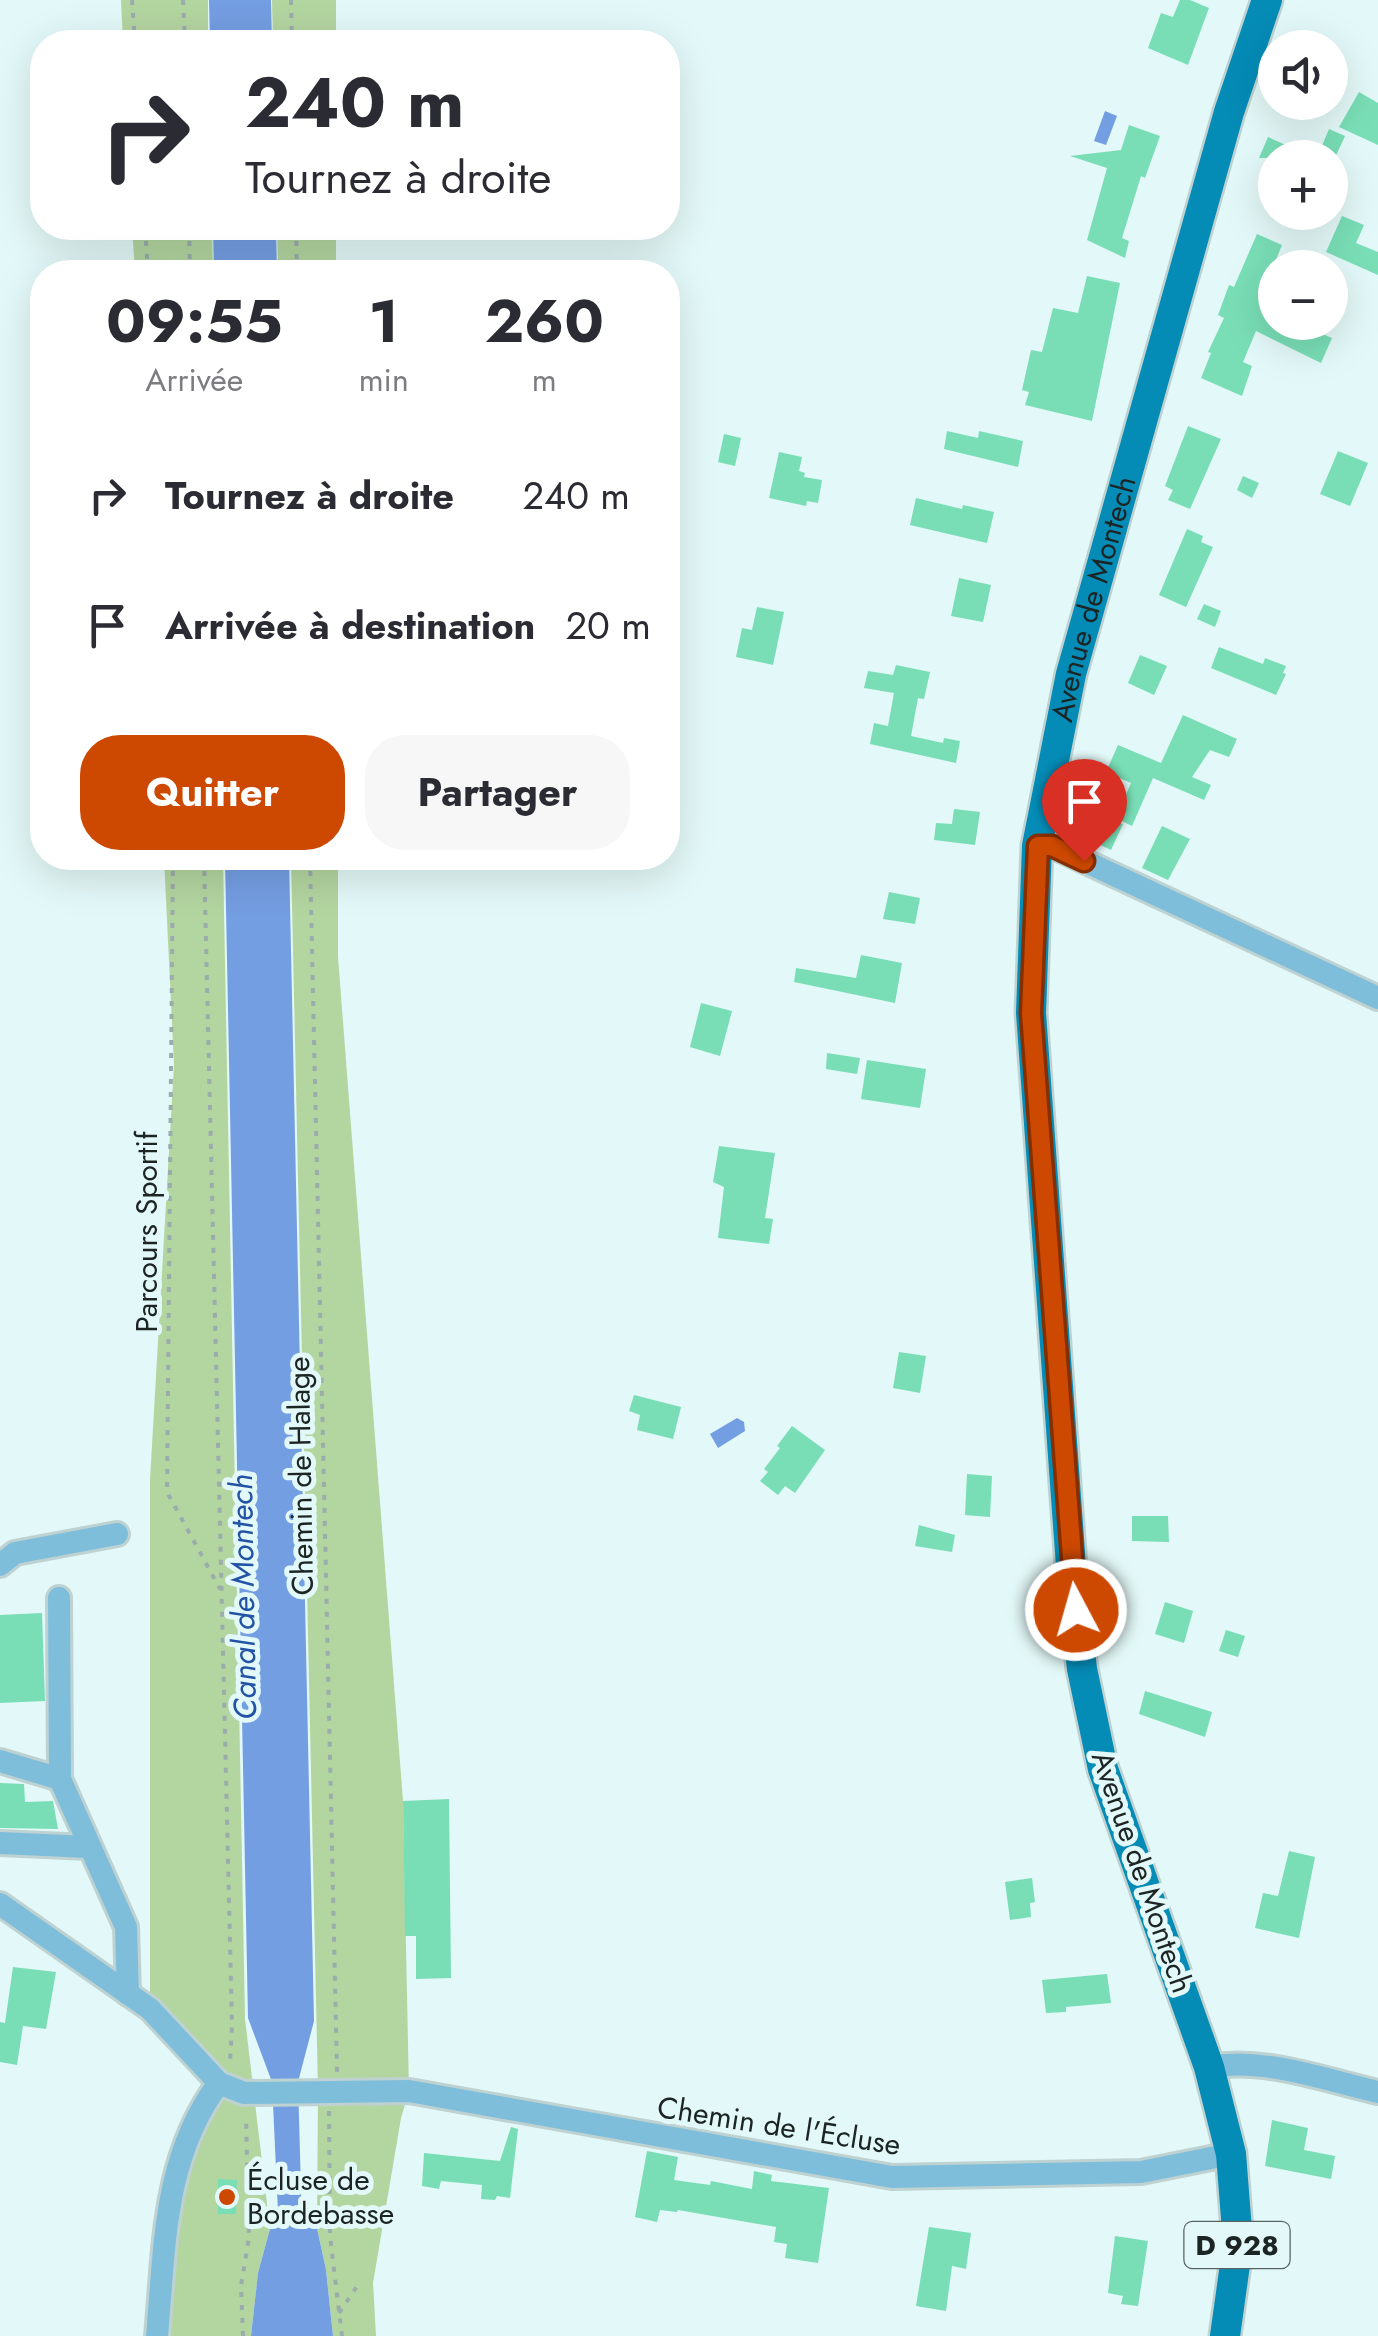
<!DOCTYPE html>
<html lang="fr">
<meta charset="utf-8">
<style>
body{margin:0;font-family:Jost,sans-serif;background:#f7f7f7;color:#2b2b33;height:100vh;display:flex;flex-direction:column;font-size:38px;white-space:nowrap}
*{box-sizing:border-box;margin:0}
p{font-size:32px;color:#7c7c81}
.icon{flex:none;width:55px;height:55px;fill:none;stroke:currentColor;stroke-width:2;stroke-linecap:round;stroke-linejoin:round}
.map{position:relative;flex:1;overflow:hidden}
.drawer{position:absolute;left:30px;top:260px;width:650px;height:610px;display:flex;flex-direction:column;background:#fff;border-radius:40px;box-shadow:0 10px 40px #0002}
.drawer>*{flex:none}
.guide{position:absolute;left:30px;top:30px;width:650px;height:210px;border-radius:40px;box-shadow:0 10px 40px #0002;background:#fff;color:#2b2b33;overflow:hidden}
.buttons{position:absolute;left:1258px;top:30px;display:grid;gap:20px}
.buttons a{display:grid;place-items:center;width:90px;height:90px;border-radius:50%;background:#fff;box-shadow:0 10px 40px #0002;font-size:50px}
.pin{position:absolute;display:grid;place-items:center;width:85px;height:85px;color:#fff;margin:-102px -42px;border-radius:50% 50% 50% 0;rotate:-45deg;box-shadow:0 0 10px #0007}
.pin .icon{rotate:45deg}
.me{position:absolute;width:110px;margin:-55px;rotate:354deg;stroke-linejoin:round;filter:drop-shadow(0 0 8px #0008)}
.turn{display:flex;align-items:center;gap:35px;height:210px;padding:0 50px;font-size:45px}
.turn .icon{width:130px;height:130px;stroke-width:2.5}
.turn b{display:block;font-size:70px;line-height:85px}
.eta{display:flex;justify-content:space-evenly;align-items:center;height:170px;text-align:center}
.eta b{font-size:60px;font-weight:700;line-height:70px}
.primary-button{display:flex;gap:20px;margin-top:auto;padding:20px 50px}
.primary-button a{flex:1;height:115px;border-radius:40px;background:#cd4800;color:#fff;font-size:40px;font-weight:700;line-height:115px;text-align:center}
.primary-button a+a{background:#f7f7f7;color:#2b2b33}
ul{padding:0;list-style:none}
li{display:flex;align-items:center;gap:30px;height:130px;padding:0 50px}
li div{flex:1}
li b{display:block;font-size:38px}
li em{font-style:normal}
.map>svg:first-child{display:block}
</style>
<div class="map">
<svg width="1378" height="2336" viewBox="0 0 1378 2336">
<rect width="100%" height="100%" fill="#e3f8f8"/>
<!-- green -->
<g fill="#b3d5a0">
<path d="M121,0H208V42H123Z"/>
<path d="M272,0H336V42H273Z"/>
<path d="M132,228H212L213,272H135Z"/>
<path d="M277,228H336V272H278Z"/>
<path d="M164,858H223L245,2019L270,2229L258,2273L251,2336H157L171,2186L218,2083L150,2009V1480L174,1065Z"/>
<path d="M291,858H338V957L403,1801L409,2091L401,2118L373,2283L376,2336H333L326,2270L317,2228L318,2091Z"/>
</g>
<!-- water -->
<g fill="#749ee2">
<path d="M209,0H271L272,42H210Z"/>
<path d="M1105,111L1117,116L1106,145L1094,141Z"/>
<path d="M213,228H276L277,272H214Z"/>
<path d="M225,858H289L314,2021L298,2082L302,2226L317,2228L326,2270L333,2336H251L258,2273L270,2229L278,2227V2212L272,2082L248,2018Z"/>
<path d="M737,1418L744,1422L745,1431L718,1448L710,1434Z"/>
</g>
<!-- building -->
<g fill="#79deb6">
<path d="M1180,0H1190L1209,8L1188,65L1148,48L1161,13L1173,17Z"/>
<path d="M1359,92L1378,103V145L1339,127Z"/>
<path d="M1129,125L1160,136L1145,178L1141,176L1122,238L1129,241L1125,258L1087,240L1107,168L1070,156L1121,150Z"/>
<path d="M1329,129L1345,136L1333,162L1330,158L1318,155Z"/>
<path d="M1268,137L1315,158H1259Z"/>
<path d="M1342,216L1364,225L1356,243L1378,252V275L1326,252Z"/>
<path d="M1257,234L1282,245L1275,262V322H1314L1311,329L1332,338L1321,363L1256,331L1243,362L1252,366L1242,396L1201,378L1211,353L1208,352L1224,318L1218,315L1229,285L1234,287Z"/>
<path d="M1087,276L1120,283L1092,421L1025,405L1029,392L1022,390L1031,350L1042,352L1053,308L1078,313Z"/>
<path d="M1188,426L1221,439L1190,509L1168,500L1173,490L1165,486Z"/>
<path d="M947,431L978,438L979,431L1023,441L1018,467L944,449Z"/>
<path d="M724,434L741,438L735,466L718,462Z"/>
<path d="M1338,451L1368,463L1350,506L1320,494Z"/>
<path d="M779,452L802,457L799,471L805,473L804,477L822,480L818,503L807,501L806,506L769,498Z"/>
<path d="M1243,476L1259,483L1252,498L1237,490Z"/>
<path d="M916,498L962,509L963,505L994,512L987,543L910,525Z"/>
<path d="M1187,529L1203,536L1201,542L1213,547L1186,607L1159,595Z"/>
<path d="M959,578L991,585L983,622L951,616Z"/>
<path d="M1204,604L1221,611L1215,627L1197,619Z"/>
<path d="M757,607L784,612L773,665L736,657L742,628L752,630Z"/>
<path d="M1219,647L1263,664L1265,658L1286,666L1283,673L1286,674L1276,695L1211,668Z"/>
<path d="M1140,655L1167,666L1154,695L1128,683Z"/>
<path d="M896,665L930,672L924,699L918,698L911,736L943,743L944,738L960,741L956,763L870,744L874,723L888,726L894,693L864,688L868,671L893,675Z"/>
<path d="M1183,715L1237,739L1229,757L1210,750L1192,777L1211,785L1204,800L1153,778L1132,826L1116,818L1131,783L1106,772L1118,745L1161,763Z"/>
<path d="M954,809L980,812L975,845L934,840L936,823L952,824Z"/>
<path d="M1102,814L1123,824L1111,850L1090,840Z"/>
<path d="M1162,826L1190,839L1168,880L1142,868Z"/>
<path d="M889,892L920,898L915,924L883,919Z"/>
<path d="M861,955L902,963L895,1003L794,982L796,968L856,978Z"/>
<path d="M701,1003L732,1011L720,1056L690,1047Z"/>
<path d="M827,1053L860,1058L857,1074L826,1069Z"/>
<path d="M867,1060L926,1069L920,1108L861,1099Z"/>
<path d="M719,1146L775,1153L765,1218L773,1219L769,1244L718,1238L724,1187L713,1182Z"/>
<path d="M899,1352L926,1356L920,1393L893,1388Z"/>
<path d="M634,1395L681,1407L673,1439L637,1430L640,1415L629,1411Z"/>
<path d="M792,1426L825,1450L795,1493L785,1486L778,1495L760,1481L768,1472L764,1469L780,1448L777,1446Z"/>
<path d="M967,1474L992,1476L990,1517L965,1515Z"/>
<path d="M1132,1516H1168L1169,1542L1132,1541Z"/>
<path d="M919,1525L955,1535L952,1552L915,1546Z"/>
<path d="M1165,1602L1193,1611L1184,1643L1155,1634Z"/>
<path d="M42,1613L45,1701L0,1703V1615Z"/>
<path d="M1226,1630L1245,1636L1238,1657L1219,1651Z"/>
<path d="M1145,1691L1212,1712L1205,1737L1139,1714Z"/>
<path d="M0,1783L24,1784L25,1802L53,1801L58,1829L0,1828Z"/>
<path d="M449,1799L451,1978L416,1979V1936H405L403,1801Z"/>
<path d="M1289,1851L1315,1857L1299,1938L1255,1928L1263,1893L1278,1896Z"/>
<path d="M1032,1878L1035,1902L1030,1903L1031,1917L1010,1920L1005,1882Z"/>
<path d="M13,1967L56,1972L46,2029L23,2026L17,2065L0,2062V2022L5,2023Z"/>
<path d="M1107,1974L1111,2003L1066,2007V2012L1046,2013L1042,1980Z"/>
<path d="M1272,2120L1308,2128L1304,2150L1335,2156L1331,2179L1265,2166Z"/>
<path d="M511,2127L518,2129L510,2198L497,2196L495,2200L481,2199L482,2185L441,2181L439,2189L422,2186L424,2153L500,2161Z"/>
<path d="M647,2151L678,2157L674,2180L710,2185L711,2181L752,2189L754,2171L772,2175L771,2181L829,2188L818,2263L785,2258L787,2244L774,2242L776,2227L678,2210L677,2212L660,2210L657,2222L635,2217Z"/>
<path d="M218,2179L237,2180L236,2214H218Z"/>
<path d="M929,2227L971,2233L966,2269L952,2266L946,2311L916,2306Z"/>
<path d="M1115,2236L1148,2241L1138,2306L1121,2304L1123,2296L1108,2293Z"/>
</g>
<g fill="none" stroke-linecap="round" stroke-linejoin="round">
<!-- minor casing -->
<g stroke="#bfd2d2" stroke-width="28">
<g id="minor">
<path d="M1037,846H1052L1378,998"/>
<path d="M0,1565L15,1553L117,1534"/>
<path d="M59,1598L60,1779L126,1927L128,1994"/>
<path d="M0,1761L60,1779"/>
<path d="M0,1843L88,1847"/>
<path d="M0,1904L150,2009L219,2083L244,2093L409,2091L892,2177L1141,2172L1231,2154"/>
<path d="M1209,2067C1264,2057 1325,2080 1378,2092"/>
<path d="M157,2336C165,2248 163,2157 219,2083"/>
</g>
</g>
<!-- major casing -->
<g stroke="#bfd2d2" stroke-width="35">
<g id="major">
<path id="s1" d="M1225,2336L1238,2243L1231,2154L1209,2067L1103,1769L1082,1669L1072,1580L1031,1013L1037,846L1071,674L1229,112L1267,0"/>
</g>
</g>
<!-- path -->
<g stroke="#9bacac" stroke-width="4" stroke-dasharray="5 8" stroke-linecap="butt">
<path d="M132,0L135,42"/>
<path d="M183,0L185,42"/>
<path d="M291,0L292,42"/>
<path d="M145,228L148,272"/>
<path d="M189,228L190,272"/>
<path d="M296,228L297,272"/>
<path d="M173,858L167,1492L220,1589"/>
<path d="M204,858L232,2026L230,2062"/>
<path d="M310,858L337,2072"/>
<path d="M329,2111L330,2236L342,2336"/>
<path d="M339,2313L360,2282"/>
<path d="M243,2336L241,2286L249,2238L246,2117"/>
</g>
<!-- minor -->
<use href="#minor" stroke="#7fbedb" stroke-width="22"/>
<!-- major -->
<use href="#major" stroke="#048bb6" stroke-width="30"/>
</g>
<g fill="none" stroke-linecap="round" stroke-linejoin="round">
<!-- route casing -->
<g stroke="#852f00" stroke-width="25">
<path id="route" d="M1076,1610L1031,1013L1038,846H1052L1084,861"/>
</g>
<!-- route -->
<use href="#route" stroke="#cd4800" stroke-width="18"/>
</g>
<!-- markers -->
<circle fill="#cd4800" stroke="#e3f8f8" stroke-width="4" cx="227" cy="2197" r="10"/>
<g text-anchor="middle" stroke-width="10" stroke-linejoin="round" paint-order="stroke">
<!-- shield labels -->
<rect fill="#e3f8f8" stroke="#586464" stroke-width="2.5" x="1184.5" y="2222" width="105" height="46" rx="8"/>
<g font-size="28" font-weight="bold" fill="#1c2424">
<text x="1237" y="2255">D 928</text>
</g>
<!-- street labels -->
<g font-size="30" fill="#1c2424" stroke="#e3f8f8">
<text dy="10" stroke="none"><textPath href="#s1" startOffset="1770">Avenue de Montech</textPath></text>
<text transform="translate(147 1232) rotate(-90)" y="10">Parcours Sportif</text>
<text transform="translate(301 1476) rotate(-91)" y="10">Chemin de Halage</text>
<text transform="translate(1142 1872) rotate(71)" y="10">Avenue de Montech</text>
<text transform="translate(779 2126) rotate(9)" y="10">Chemin de l'Écluse</text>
</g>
<!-- poi labels -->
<g font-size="30" fill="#1c2424" stroke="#e3f8f8" text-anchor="start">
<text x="247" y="2190">Écluse de<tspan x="247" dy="34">Bordebasse</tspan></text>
</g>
<!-- water labels -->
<g font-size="32" font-style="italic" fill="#2253a4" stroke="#e3f8f8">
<text transform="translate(243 1597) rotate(-91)" y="11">Canal de Montech</text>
</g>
</g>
</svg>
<div class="buttons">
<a><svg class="icon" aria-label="sound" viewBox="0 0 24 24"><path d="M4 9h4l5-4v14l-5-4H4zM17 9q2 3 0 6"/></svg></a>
<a>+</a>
<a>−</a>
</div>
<div class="pin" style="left:1084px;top:861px;background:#d93025"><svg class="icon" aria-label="arrive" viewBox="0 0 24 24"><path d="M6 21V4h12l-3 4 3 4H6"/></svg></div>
<svg class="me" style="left:1076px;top:1610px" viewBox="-20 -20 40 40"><circle r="17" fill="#cd4800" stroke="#fff" stroke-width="3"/><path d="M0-11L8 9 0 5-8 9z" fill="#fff"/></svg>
<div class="guide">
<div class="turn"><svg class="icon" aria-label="right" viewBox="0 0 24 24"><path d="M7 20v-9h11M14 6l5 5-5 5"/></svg><div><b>240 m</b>Tournez à droite</div></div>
</div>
<section class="drawer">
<div class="eta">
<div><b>09:55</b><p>Arrivée</p></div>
<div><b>1</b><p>min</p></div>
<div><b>260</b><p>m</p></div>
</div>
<ul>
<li><svg class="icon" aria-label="right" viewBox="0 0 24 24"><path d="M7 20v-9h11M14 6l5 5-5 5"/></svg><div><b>Tournez à droite</b></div><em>240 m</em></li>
<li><svg class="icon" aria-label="arrive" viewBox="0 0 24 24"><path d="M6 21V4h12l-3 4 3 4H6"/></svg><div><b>Arrivée à destination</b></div><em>20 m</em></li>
</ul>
<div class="primary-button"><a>Quitter</a><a>Partager</a></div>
</section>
</div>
